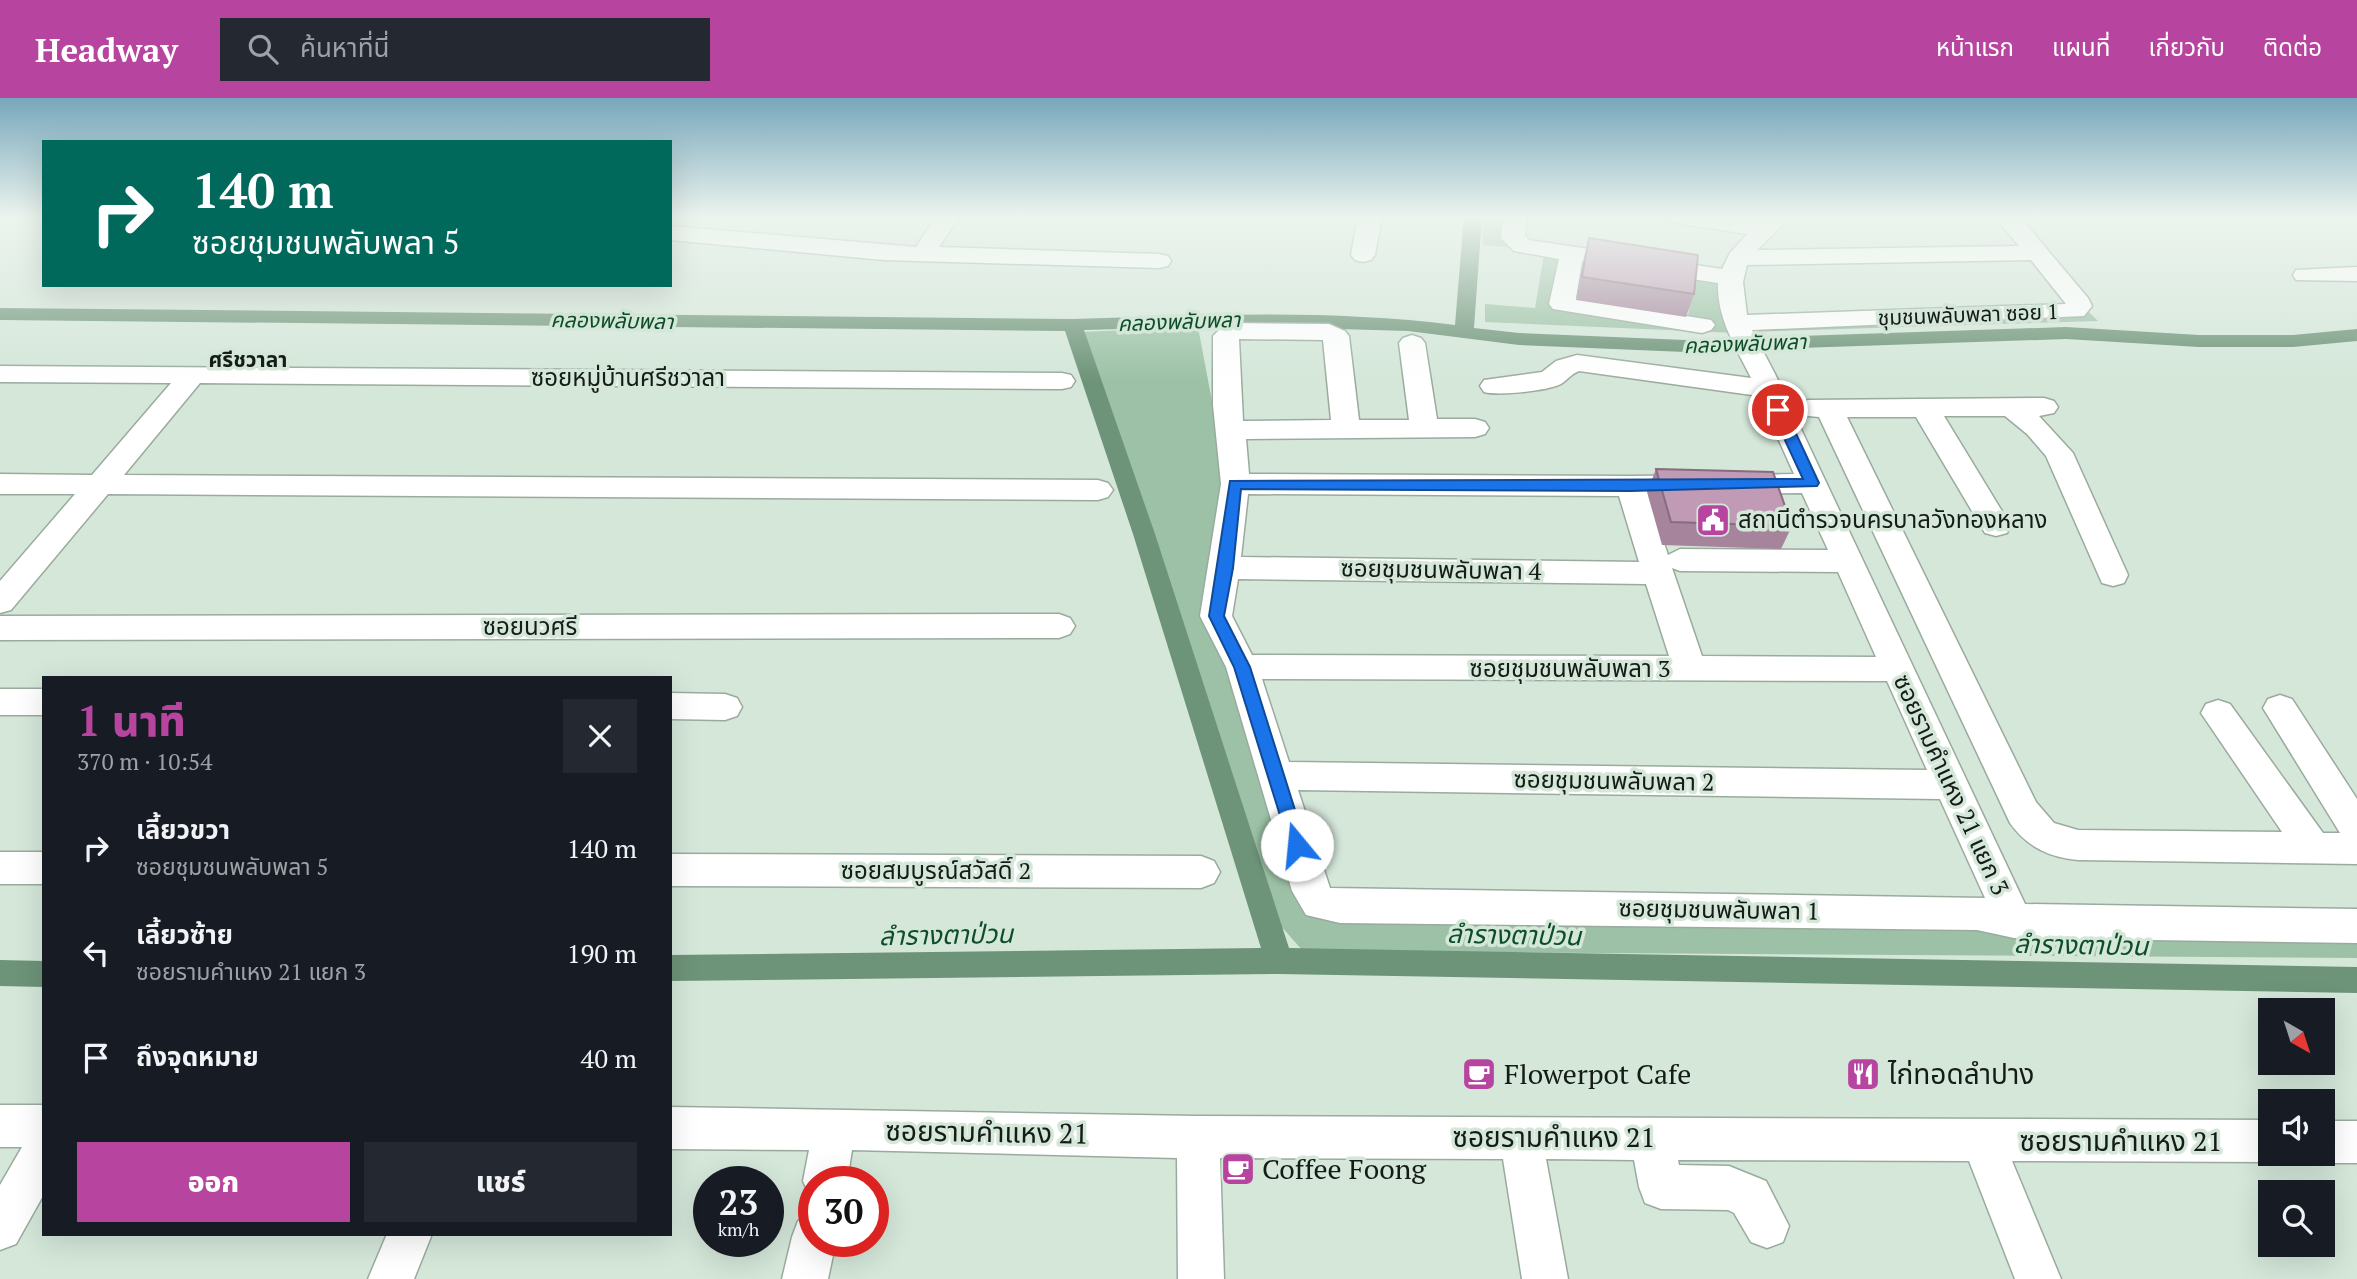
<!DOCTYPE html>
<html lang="th">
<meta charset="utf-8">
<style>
body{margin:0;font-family:"PT Serif","Noto Sans Thai",serif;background:#242831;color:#f1f3f6;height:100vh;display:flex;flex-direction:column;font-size:26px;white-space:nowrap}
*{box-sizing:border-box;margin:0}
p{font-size:23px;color:#9ea1a6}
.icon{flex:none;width:38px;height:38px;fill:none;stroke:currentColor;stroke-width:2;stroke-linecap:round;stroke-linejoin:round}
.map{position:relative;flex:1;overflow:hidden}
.details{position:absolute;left:42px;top:578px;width:630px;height:560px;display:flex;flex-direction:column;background:#171b24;border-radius:0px;box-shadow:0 7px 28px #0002}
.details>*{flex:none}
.banner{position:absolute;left:42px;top:42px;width:630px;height:147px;border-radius:0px;box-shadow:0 7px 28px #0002;background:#00695c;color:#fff;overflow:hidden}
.needle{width:46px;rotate:141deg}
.tools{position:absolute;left:2258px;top:900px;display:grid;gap:14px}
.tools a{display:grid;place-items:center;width:77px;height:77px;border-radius:0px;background:#171b24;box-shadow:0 7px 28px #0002;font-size:35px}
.speed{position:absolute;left:693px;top:1068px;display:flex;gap:14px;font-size:35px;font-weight:700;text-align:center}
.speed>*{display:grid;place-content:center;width:91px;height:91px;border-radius:50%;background:#171b24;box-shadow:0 7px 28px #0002;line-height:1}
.speed small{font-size:18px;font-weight:400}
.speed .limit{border:10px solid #d22;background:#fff;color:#111}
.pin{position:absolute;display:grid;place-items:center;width:60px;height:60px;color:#fff;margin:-30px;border:4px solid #fff;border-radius:50%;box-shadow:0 2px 7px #0007}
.me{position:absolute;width:77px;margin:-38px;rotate:343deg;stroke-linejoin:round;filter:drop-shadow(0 0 5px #0008)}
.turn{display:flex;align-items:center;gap:24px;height:147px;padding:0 35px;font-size:32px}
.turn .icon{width:91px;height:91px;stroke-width:2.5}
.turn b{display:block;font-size:49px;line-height:60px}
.round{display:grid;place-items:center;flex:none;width:74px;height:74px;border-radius:0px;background:#242831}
.head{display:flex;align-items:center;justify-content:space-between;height:119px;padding:0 35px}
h1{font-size:42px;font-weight:800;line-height:52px;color:#b7459f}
.cta{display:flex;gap:14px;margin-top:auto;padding:14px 35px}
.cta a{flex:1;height:80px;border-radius:0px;background:#b7459f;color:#fff;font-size:28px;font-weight:800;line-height:80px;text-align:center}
.cta a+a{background:#242831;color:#f1f3f6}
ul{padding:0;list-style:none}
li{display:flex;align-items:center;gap:21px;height:105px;padding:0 35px}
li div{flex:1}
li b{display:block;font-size:26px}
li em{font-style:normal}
header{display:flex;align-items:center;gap:42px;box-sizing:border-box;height:98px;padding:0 35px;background:#b7459f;color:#fff}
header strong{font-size:33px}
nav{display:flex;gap:38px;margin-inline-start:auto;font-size:24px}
.search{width:490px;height:63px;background:#242831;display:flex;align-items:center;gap:18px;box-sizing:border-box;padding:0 24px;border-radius:0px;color:#9ea1a6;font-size:26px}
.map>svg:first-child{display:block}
</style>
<header>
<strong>Headway</strong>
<div class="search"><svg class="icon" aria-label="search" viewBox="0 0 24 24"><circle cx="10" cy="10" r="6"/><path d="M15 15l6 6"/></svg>ค้นหาที่นี่</div>
<nav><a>หน้าแรก</a><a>แผนที่</a><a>เกี่ยวกับ</a><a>ติดต่อ</a></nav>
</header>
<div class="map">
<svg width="2357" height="1181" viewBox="0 0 2357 1181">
<rect width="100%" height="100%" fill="#d4e7d9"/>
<!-- green -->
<g fill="#9cc1a6">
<path d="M1481,118H1509L1507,149L1483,147Z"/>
<path d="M1544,156L1568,157L1575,203L1688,220L1692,182L1723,186L1736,235L1485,224V206L1535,210Z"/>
<path d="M2088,213L2098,223L1747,234L1743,227L2064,216Z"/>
<path d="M1198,229L1220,346L1221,374L1210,488L1316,819L2357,840V860L1303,853L1280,827L1198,573L1081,234Z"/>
</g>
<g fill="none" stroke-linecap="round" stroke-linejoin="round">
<!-- canal -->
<g fill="#6d9378" fill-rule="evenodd">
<path d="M1464,118H1482L1474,230L1519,235L1685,242L2066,229L2199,237H2293L2357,231V243L2293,249H2199L2066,241L1685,254L1519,247L1408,233L1232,228L1084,232L1155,436L1289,850L2357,869V895L1279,876L670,883V857L1261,850L1133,436L1065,233L0,222V210L1073,221C1200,217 1329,211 1455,227Z"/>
<path d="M0,862L44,863V889L0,888Z"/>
</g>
<!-- minor casing -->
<g stroke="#9aab9e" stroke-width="3">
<g id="minor">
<path d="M936,118H960L939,149L1159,156L1168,158L1171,163L1168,168L1159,170L884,162L670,142V128L916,149Z"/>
<path d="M1358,118H1382L1375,157L1371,162L1363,164L1355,162L1351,157Z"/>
<path d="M1503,118H1527L1525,138L1529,142L1722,171L1730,155L1747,136L1676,125L1668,123L1664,118H1722L1760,124L1767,118H1792L1757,152L2019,148L1994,118H2019L2088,200L2092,208L2084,218L1752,232L1775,276L2025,806L2357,811V845L2014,840L1977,832L1340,825L1306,817L1292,793L1226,569L1200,518L1221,386L1213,307V238L1223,228L1232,225L1329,226L1345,233L1349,238L1359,322H1409L1399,245L1403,240L1412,237L1421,240L1425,245L1437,321H1475L1485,324L1489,330L1485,336L1475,339L1246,341L1249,376L1630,378L1794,376L1759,298L1579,273C1571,276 1567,282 1561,286C1547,293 1498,298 1484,294L1480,288L1484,282L1542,274L1556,263L1577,257L1751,280C1736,249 1717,222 1718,185L1582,164L1576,200L1711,222L1715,227L1711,232L1702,235L1553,211L1549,206L1559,161L1514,153L1501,140ZM2031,162L2066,206L1747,217L1743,184L1747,167ZM1239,241L1323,242L1331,322L1243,323ZM1802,395L1828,452L1680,451L1668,457L1648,397ZM1248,396L1619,398L1639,464L1241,459ZM1672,470L1680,473L1838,474L1876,559L1702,558ZM1238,481L1646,486L1669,558L1252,557L1232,518ZM1262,581L1887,583L1927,672L1289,664ZM1298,692L1940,701L1985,800L1330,790Z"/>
<path d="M2357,169V183L2296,182L2293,177L2296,172Z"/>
<path d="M0,268L1062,275L1071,277L1075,283L1071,289L1062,291L200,285L124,377L1098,382L1108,385L1113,392L1108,399L1098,402L108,396L11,512L0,515V483L75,396H0V376L92,377L171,285L0,284Z"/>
<path d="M2044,300L2054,303L2058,309L2054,315L2039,318L2073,355L2128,477L2124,485L2113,488L2102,485L2046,358L2027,336L2005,318H1944L2011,428L2007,435L1996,438L1985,435L1916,319H1847L2036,704L2054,725L2078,732L2282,734L2201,615L2206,606L2218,602L2230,606L2323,735H2340L2263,610L2268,601L2280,597L2292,601L2357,701V766L2078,762C2049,759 2027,749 2010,725L1819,319L1798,317L1794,311L1798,305L1808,302Z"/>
<path d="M1059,516L1070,520L1075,528L1070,536L1059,540L0,542V518Z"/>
<rect x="0" y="591" width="44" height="26"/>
<path d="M670,595L725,596L737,600L742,609L737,618L725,622L670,621Z"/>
<rect x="0" y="754" width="44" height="32"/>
<path d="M670,756L1201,758L1214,763L1220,774L1214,785L1201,790L670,788Z"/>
<path d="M0,1007H44V1096L16,1146L0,1152V1087L22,1049H0Z"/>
<path d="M670,1009L1198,1018L2270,1022V1055H2286L2270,1064L2012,1063L2061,1181H2015L1969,1063L1678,1062L1679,1067L1729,1068L1766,1083L1789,1128L1783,1144L1767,1150L1751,1144L1734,1115L1728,1112L1661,1111L1645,1105L1639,1089L1634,1062L1546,1061L1568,1181H1522L1503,1061L1220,1060L1224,1181H1178L1177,1060L852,1052L847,1083H814V1100L810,1098L803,1083L809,1052L670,1051Z"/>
<path d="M2322,1023H2357V1065H2322L2307,1059L2305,1055H2322Z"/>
<path d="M814,1117V1143H836L828,1181H782L792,1139L798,1123Z"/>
<path d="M387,1136H432L414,1181H368Z"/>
</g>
</g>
<!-- minor -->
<use href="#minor" fill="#fff" fill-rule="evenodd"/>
</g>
<!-- wall -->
<g fill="#a6849c">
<path d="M1589,140L1694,196L1686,219L1576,202L1583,163Z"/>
<path d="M1656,371L1792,428L1781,451L1662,447L1647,394Z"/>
</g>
<!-- building -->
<g fill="#c19ab5" stroke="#876c7f" stroke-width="2">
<path d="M1589,140L1698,157L1694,196L1582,179Z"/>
<path d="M1656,371L1773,374L1792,428L1671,424Z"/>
</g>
<!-- sky -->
<linearGradient id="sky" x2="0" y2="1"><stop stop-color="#77a7bb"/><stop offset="0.42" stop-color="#ecf4ee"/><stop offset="1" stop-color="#ecf4ee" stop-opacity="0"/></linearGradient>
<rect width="2357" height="283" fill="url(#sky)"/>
<!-- route -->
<path fill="#1a73e8" stroke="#114b97" stroke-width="2" d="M1778,307L1785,312L1819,385L1817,388L1630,393L1241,391L1233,470L1224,518L1250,569L1306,747L1303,753L1297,755L1291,753L1234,569L1209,518L1230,383L1803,381L1771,312Z"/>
<!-- icons -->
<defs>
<g id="civic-square" transform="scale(1.75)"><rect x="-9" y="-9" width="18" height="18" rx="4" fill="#b7459f" stroke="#d4e7d9"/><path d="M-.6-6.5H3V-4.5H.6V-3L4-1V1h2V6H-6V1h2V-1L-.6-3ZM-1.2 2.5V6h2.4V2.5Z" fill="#fff"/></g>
<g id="cafe-square" transform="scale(1.75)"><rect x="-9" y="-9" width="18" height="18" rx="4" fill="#b7459f" stroke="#d4e7d9"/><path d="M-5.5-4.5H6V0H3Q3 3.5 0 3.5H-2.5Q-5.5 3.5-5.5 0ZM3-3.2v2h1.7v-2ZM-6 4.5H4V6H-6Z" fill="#fff"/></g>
<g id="restaurant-square" transform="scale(1.75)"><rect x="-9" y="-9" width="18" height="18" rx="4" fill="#b7459f" stroke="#d4e7d9"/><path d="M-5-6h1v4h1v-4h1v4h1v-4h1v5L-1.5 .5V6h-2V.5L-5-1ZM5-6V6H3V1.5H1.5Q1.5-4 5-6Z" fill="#fff"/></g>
</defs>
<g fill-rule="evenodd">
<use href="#civic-square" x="1713" y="422"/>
<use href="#cafe-square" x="1479" y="976"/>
<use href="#restaurant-square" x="1863" y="976"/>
<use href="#cafe-square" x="1238" y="1071"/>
</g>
<g text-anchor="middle" stroke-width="7" stroke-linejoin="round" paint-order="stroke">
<!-- far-street labels -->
<g font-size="21" fill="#151c17" stroke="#d4e7d9">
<text transform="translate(1968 217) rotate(-2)" y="7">ชุมชนพลับพลา ซอย 1</text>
</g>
<!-- far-water labels -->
<g font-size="21" font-style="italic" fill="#0d4e29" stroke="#d4e7d9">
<text transform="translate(612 223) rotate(1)" y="7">คลองพลับพลา</text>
<text transform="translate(1179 224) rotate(-2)" y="7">คลองพลับพลา</text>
<text transform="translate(1745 246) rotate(-2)" y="7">คลองพลับพลา</text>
</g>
<!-- far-neighbourhood labels -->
<g font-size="21" font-weight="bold" fill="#151c17" stroke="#d4e7d9">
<text x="248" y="269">ศรีชวาลา</text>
</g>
<!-- street labels -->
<g font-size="24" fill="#151c17" stroke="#d4e7d9">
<text x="628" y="288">ซอยหมู่บ้านศรีชวาลา</text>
<text transform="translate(1441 472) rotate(1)" y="8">ซอยชุมชนพลับพลา 4</text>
<text x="530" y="537">ซอยนวศรี</text>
<text x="1570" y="579">ซอยชุมชนพลับพลา 3</text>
<text transform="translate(1614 683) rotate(1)" y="8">ซอยชุมชนพลับพลา 2</text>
<text transform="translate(1951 687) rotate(65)" y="8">ซอยรามคำแหง 21 แยก 3</text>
<text x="936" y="781">ซอยสมบูรณ์สวัสดิ์ 2</text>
<text transform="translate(1719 812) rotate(1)" y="8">ซอยชุมชนพลับพลา 1</text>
</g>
<!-- poi labels -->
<g font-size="24" fill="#151c17" stroke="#d4e7d9" text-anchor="start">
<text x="1738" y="430">สถานีตำรวจนครบาลวังทองหลาง</text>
</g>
<!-- water labels -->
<g font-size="26" font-style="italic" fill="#0d4e29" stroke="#d4e7d9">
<text transform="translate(946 837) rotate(-1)" y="9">ลำรางตาป่วน</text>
<text transform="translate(1514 837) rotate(1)" y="9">ลำรางตาป่วน</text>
<text transform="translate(2081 847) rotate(1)" y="9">ลำรางตาป่วน</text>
</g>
<!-- near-poi labels -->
<g font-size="28" fill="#151c17" stroke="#d4e7d9" text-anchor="start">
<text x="1504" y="986">Flowerpot Cafe</text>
<text x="1888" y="986">ไก่ทอดลำปาง</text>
<text x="1262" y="1081">Coffee Foong</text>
</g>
<!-- near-street labels -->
<g font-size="28" fill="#151c17" stroke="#d4e7d9">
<text transform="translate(987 1034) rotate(1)" y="10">ซอยรามคำแหง 21</text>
<text x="1554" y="1049">ซอยรามคำแหง 21</text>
<text x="2121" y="1053">ซอยรามคำแหง 21</text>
</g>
</g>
</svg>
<div class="tools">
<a><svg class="needle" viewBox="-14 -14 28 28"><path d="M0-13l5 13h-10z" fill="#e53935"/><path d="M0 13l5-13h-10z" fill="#9ea1a6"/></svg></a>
<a><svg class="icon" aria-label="sound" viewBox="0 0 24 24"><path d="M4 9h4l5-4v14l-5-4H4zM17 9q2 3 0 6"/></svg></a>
<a><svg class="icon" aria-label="search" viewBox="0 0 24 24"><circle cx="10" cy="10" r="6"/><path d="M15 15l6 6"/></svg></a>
</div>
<div class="speed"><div>23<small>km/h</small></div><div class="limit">30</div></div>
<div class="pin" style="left:1778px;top:312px;background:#d93025"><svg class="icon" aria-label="arrive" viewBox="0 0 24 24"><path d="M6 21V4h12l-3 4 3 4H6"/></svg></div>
<svg class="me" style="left:1297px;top:747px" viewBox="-20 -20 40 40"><circle r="19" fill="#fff"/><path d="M0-13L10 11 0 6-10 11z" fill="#1a73e8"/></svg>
<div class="banner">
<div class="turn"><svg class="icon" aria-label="right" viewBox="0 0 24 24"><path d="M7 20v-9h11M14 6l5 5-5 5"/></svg><div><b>140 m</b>ซอยชุมชนพลับพลา 5</div></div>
</div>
<section class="details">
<div class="head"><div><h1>1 นาที</h1><p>370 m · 10:54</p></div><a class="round"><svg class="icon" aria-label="close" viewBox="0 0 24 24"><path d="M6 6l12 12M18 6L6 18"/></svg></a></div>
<ul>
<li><svg class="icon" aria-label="right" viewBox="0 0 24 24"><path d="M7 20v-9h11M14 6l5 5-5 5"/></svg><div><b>เลี้ยวขวา</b><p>ซอยชุมชนพลับพลา 5</p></div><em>140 m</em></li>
<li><svg class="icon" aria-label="left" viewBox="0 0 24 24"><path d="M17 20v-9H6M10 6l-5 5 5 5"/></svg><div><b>เลี้ยวซ้าย</b><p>ซอยรามคำแหง 21 แยก 3</p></div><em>190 m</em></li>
<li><svg class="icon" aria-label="arrive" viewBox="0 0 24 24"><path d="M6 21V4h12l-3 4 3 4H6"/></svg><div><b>ถึงจุดหมาย</b></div><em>40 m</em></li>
</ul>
<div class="cta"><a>ออก</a><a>แชร์</a></div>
</section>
</div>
